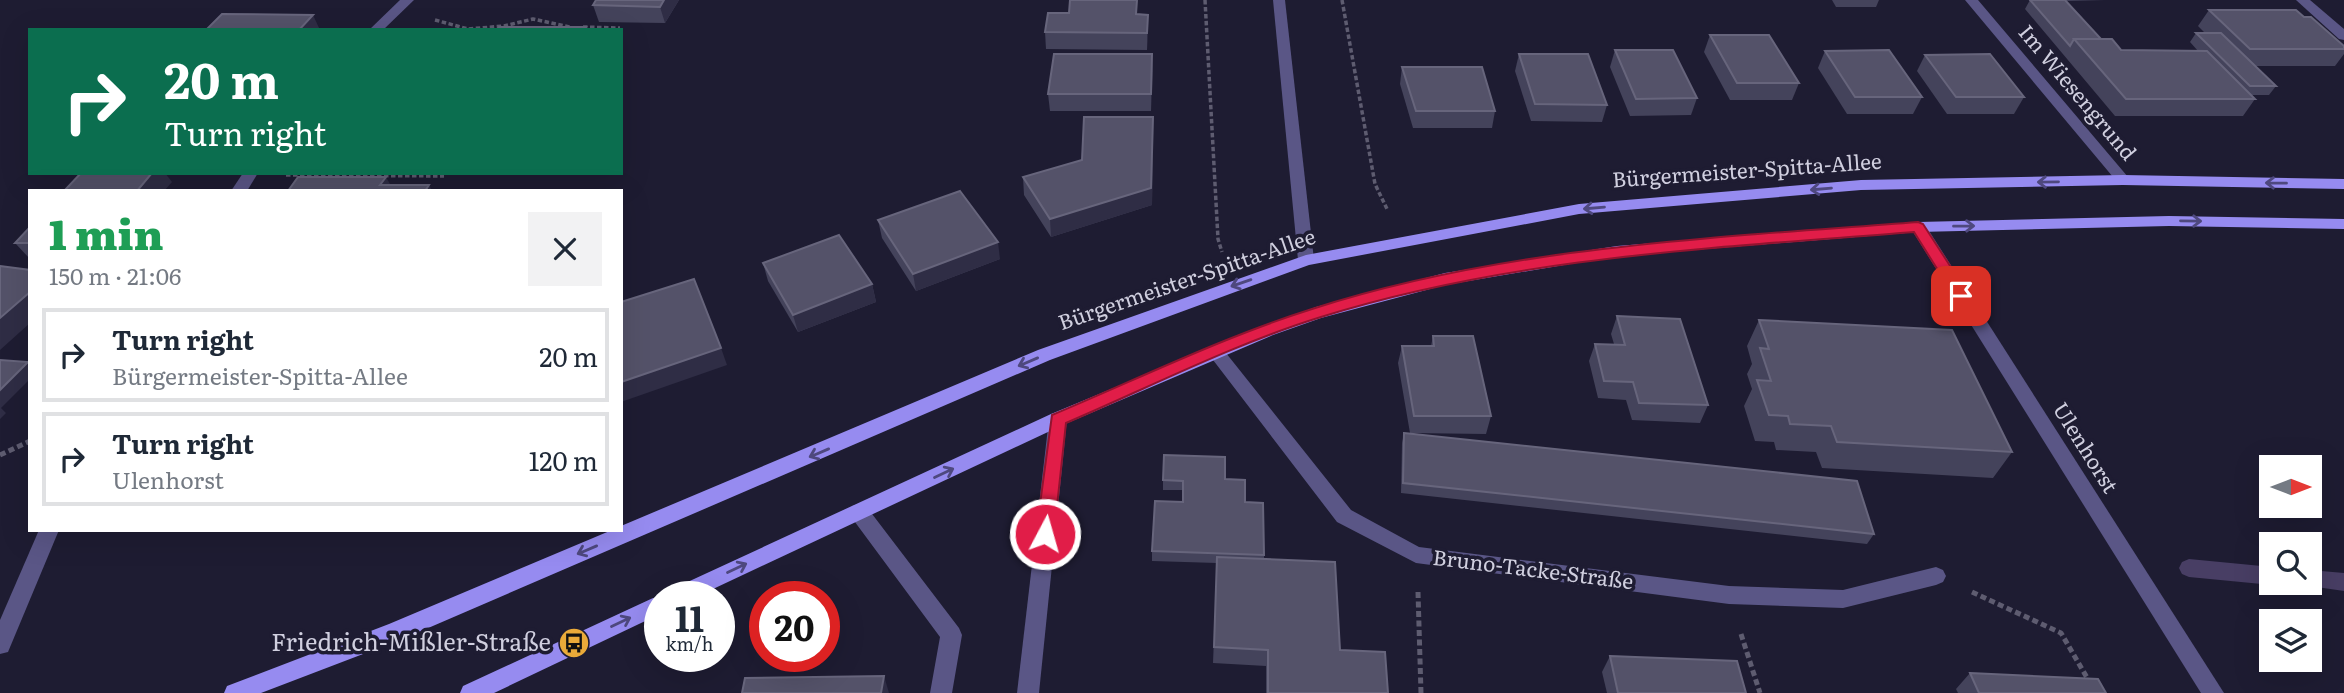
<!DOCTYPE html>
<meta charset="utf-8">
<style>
body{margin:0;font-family:Literata,serif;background:#f2f2f3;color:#1f2937;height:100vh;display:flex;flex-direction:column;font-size:26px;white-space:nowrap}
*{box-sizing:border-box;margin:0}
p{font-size:23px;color:#747a83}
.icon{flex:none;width:38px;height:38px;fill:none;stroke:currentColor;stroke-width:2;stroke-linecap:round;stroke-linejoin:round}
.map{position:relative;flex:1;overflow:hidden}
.details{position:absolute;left:28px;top:189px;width:595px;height:343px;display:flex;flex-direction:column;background:#fff;border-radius:0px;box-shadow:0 7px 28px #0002}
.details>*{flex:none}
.top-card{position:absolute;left:28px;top:28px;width:595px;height:147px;border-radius:0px;box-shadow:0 7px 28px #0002;background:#0b6e4f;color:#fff;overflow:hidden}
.needle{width:46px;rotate:90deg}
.controls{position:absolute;left:2259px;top:455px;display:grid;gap:14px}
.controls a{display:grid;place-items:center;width:63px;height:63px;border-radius:0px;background:#fff;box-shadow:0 7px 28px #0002;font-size:35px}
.speed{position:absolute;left:644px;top:581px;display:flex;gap:14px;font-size:35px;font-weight:700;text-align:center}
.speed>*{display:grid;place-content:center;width:91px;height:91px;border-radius:50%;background:#fff;box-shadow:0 7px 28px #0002;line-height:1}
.speed small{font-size:18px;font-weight:400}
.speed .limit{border:10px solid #d22;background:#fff;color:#111}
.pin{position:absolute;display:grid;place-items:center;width:60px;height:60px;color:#fff;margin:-30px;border-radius:14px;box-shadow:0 4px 10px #0006}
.me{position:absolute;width:77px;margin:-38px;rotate:6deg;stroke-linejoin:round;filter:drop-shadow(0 0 5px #0008)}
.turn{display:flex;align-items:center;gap:24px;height:147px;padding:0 21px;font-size:32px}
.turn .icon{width:91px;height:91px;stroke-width:2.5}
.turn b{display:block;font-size:49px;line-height:60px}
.round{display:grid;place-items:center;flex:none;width:74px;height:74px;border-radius:0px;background:#f2f2f3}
.headline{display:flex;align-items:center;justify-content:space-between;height:119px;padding:0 21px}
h1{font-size:42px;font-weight:800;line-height:52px;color:#1e9e55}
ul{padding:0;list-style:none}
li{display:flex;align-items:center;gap:21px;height:94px;margin:0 14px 10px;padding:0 7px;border:4px solid #e0e1e3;border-radius:0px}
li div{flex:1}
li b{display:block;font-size:26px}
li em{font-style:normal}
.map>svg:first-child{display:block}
</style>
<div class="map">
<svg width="2344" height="693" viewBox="0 0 2344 693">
<rect width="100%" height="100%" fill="#1e1c32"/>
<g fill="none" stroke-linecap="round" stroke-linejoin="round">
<!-- stream -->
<g fill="#483e64" fill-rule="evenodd">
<path d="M2189,559L2272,567V583H2277L2272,585L2189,577L2182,574L2179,568L2182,562Z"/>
<path d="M2310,570L2344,573V591L2303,585L2302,583H2310Z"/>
</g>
<!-- path-far1 -->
<g stroke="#5e5c70" stroke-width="3.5" stroke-dasharray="4.5 2.5" stroke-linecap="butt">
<path d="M1205,0L1218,239L1222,252"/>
<path d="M1342,0L1375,184L1387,209"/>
<path d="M435,20L468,29L504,26L533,19L570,27"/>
<path d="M583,27L620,28"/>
<path d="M286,175L444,176"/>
</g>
<!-- path -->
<g stroke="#5e5c70" stroke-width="5" stroke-dasharray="6 3.5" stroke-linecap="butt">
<path d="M0,455L30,441"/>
<path d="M1418,592L1421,693"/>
<path d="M1972,592L2061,633L2096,693"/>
<path d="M1741,634L1760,693"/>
</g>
<!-- minor -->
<g fill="#5a5686" fill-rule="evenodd">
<path d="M400,0H414L383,30H369Z"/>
<path d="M1273,0H1285L1314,260L1306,265L1298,260Z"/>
<path d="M1965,0H1978L2128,177L2131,180L2128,183H2118Z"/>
<path d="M2296,0H2310L2344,29V40L2339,39Z"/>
<path d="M243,173H258L247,191H231Z"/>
<path d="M1918,222L1924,223L2224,693H2201L1910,227Z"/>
<path d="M1216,346L1222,348L1351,510L1419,547L1729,586L1843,590L1936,567L1943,570L1946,576L1943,582L1936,585L1843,608L1729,604L1416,563L1337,522L1210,356L1207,352L1210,348Z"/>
<path d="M1058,412L1065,414L1067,419L1039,693H1017L1049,419L1051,414Z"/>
<path d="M859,504L866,506L959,628L962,635L952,693H930L940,637L852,518L849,512L852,506Z"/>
<path d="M39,530H59L8,652L0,654V620Z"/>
</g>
<!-- major -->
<g fill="#968bf0" fill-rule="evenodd">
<path d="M2123,175L2344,179V189L2123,185L1861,190L1579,214L1309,265L1050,360L405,638L261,693H224L227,686L389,624L612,530H621V526L1038,350L1306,255L1579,204L1861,180Z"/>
<path d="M2169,216L2344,219V229L2169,226L1918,232L1617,256L1445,285L1321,318L1273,335L1065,424L696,597H660V614L494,693H460L463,686L653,598L665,597L668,591L1051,414L1261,327L1316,307L1445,273L1617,246L1918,222Z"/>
</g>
</g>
<!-- wall -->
<g fill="#44435b">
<path d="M596,0H679L665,23L599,22L593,5Z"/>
<path d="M1832,0H1879L1876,7H1836Z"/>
<path d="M2030,0H2105L2066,1L2101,39L2121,50L2198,51L2190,42L2196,33H2205L2198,26L2209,10L2304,17L2344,46V54L2335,66H2255L2276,86L2269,95H2252L2255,99L2243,116H2115L2025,9Z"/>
<path d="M1137,14L1148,15L1147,50L1046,49L1045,32Z"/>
<path d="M1710,35L1799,83L1792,100H1730L1704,52Z"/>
<path d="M1615,50L1697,98L1691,115L1630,116L1610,67Z"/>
<path d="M1825,51L1922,97L1913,114H1847L1818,68Z"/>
<path d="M1152,54L1151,111H1050L1048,94Z"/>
<path d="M1519,54L1607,105L1602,122L1531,121L1515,71Z"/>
<path d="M1925,55L2024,97L2014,114H1947L1917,71Z"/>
<path d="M1402,67L1495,111L1492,128H1413L1400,84Z"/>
<path d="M1153,134L1152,205L1051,237L1024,195L1023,177L1082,160Z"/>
<path d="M878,220L1000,259L916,291L882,238Z"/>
<path d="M30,227V259L15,243Z"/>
<path d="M763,263L872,284L876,302L798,332L768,281Z"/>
<path d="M1617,316L1708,405L1700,423L1632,420L1626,400L1598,398L1589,361L1595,344H1614L1611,334Z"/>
<path d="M1759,320L2012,452L1993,478L1822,468L1816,452L1776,450L1774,442L1755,441L1744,406L1752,389L1747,374L1752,364L1747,346Z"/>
<path d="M1433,336L1491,416L1486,434L1410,433L1398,363L1402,346H1431Z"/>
<path d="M1404,433L1874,534L1867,544L1401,493L1402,443Z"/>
<path d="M1225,479L1245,502L1264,555V559L1340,650L1388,693H1266V666L1213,663L1217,563L1152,561V551L1183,502V490H1163V480Z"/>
<path d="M1610,656L1746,693H1607L1602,672Z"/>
<path d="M1970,673L2106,693H1958L1956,689Z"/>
</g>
<!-- shaded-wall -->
<g fill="#2f2d45">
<path d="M664,0H679L665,23L660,7Z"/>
<path d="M313,15L320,30H299Z"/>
<path d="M1148,15V31L1147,50V33Z"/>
<path d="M1152,54L1153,71L1151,111V94Z"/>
<path d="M1153,117L1152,205L1051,237L1050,219Z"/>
<path d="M152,173H165L172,182L164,191H137Z"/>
<path d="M386,177L394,191L380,185Z"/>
<path d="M429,185L432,191H425Z"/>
<path d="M998,242L1000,259L916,291L913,274Z"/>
<path d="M872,284L876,302L798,332L793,315Z"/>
<path d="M30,292V323L0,350V318Z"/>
<path d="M721,348L727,365L621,402V382Z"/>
<path d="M28,362L30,365V379L1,408L6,413L0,419V390Z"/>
<path d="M884,676L889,693H881Z"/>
</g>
<!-- building -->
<g fill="#545269" stroke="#67657c" stroke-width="2">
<path d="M596,0H664L660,7L593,5Z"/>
<path d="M1070,0H1137L1136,14L1148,15L1147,33L1045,32L1048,13H1069Z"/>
<path d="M2030,0H2065L2101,39H2074L2070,46Z"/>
<path d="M2209,10H2296L2304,17H2311L2344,46V49H2250Z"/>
<path d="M222,14L313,15L299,30H206Z"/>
<path d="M499,27H586L584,30H497Z"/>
<path d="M2196,33H2221L2276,86H2250Z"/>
<path d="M1710,35H1769L1799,83H1737Z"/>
<path d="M2074,39H2112L2121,50L2207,51L2255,99H2126Z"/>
<path d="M1615,50H1673L1697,98L1636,99Z"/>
<path d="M1889,50L1922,97H1855L1825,51Z"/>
<path d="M1054,54H1152L1151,94H1048Z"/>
<path d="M1519,54H1588L1607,105L1535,104Z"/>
<path d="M1990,54L2024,97H1956L1925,55Z"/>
<path d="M1402,67H1482L1495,111H1416Z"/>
<path d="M1084,117H1153L1151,188L1050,219L1023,177L1082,160Z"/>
<path d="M81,173H152L137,191H64Z"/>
<path d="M298,177H386L380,185H429L425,191H288Z"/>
<path d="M960,191L998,242L913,274L878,220Z"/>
<path d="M30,227V243H15Z"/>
<path d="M839,235L872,284L793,315L763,263Z"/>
<path d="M0,266L30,270V292L0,318Z"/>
<path d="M694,279L721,348L621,382V302Z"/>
<path d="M1617,316L1680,319L1708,405L1639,403L1633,382L1604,381L1595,344L1625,345Z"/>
<path d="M1759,320L1952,330L2012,452L1837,442L1831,426L1790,424L1788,416L1769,415L1757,380L1771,381L1760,348L1769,349Z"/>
<path d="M1433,336H1473L1491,416H1414L1402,346H1434Z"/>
<path d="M0,360L28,362L0,390Z"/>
<path d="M1404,433L1857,481L1874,534L1403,483Z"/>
<path d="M1164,455L1225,457V479L1245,480V502L1263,503L1264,555L1152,551L1155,501L1183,502V481L1163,480Z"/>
<path d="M1217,557L1335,562L1340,650L1385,652L1388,693H1268V650L1214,647Z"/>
<path d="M1610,656L1737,661L1746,693H1618Z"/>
<path d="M1970,673L2098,679L2106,693H1979Z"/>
<path d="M884,676L881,693H742L745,678Z"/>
</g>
<!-- one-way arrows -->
<defs><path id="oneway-shaft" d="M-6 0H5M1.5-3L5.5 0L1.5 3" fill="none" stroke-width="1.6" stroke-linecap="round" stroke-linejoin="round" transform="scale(1.75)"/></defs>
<g stroke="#4e487e">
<use href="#oneway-shaft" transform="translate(2048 182) rotate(179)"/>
<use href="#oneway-shaft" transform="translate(2276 183) rotate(-179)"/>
<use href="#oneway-shaft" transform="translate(1821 189) rotate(175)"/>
<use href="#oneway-shaft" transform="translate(1594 208) rotate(175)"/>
<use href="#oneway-shaft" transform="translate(2191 221) rotate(1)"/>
<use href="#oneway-shaft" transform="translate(1964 226) rotate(-1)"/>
<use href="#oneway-shaft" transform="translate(1241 283) rotate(161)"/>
<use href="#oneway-shaft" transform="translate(1028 362) rotate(157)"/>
<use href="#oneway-shaft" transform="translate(819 453) rotate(157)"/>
<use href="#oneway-shaft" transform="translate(944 473) rotate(-25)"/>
<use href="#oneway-shaft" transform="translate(587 550) rotate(157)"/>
<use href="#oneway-shaft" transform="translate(737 568) rotate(-25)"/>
<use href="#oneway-shaft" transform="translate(621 622) rotate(-25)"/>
</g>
<!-- route -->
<path fill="#e11d48" stroke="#92132f" stroke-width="2" d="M1918,222L1923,224L1967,292L1969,296L1967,299H1956L1914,232C1715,248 1513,257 1321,317C1234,344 1150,387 1066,423L1054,534L1052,540L1045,542L1039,540L1036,534L1052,415C1138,379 1223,337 1312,309C1507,246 1715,238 1918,222Z"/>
<!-- icons -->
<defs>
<g id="bus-disc" transform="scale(1.575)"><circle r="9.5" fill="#eaaa39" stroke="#1e1c32"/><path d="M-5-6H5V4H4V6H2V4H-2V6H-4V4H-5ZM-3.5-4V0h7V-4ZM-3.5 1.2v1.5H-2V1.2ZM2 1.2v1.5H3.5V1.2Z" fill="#111"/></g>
</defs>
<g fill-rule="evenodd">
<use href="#bus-disc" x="574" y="643"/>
</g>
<g text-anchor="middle" stroke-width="7" stroke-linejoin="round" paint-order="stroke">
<!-- street labels -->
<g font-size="21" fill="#d0cfdf" stroke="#1e1c32">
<text transform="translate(2077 93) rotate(50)" y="7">Im Wiesengrund</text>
<text transform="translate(1747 171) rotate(-4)" y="7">Bürgermeister-Spitta-Allee</text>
<text transform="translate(1187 280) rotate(-19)" y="7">Bürgermeister-Spitta-Allee</text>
<text transform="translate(2085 448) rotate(58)" y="7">Ulenhorst</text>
<text transform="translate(1533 570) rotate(7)" y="7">Bruno-Tacke-Straße</text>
</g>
<!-- near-poi labels -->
<g font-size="24" fill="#d0cfdf" stroke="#1e1c32" text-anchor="end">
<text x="551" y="651">Friedrich-Mißler-Straße</text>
</g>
</g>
</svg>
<div class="controls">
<a><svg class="needle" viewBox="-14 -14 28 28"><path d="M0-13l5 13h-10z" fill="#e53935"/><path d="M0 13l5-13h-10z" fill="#747a83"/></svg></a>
<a><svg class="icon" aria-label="search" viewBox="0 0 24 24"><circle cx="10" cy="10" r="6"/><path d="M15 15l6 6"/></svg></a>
<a><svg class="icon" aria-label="layers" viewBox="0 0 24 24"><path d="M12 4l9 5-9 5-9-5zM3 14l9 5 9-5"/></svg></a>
</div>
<div class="speed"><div>11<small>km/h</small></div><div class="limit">20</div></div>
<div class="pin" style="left:1961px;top:296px;background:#d93025"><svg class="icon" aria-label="arrive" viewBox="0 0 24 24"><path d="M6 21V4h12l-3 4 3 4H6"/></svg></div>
<svg class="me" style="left:1045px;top:534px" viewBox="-20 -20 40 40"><circle r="17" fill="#e11d48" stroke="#fff" stroke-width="3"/><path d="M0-11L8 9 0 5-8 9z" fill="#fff"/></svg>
<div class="top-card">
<div class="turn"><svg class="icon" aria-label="right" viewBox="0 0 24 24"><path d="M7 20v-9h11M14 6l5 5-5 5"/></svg><div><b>20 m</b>Turn right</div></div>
</div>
<section class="details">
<div class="headline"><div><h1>1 min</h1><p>150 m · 21:06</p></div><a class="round"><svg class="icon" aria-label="close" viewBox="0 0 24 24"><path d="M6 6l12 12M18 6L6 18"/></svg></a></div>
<ul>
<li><svg class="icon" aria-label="right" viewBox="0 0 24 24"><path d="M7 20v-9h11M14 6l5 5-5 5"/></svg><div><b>Turn right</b><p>Bürgermeister-Spitta-Allee</p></div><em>20 m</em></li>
<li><svg class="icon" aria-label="right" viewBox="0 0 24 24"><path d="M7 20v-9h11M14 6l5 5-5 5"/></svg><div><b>Turn right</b><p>Ulenhorst</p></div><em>120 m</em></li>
</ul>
</section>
</div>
